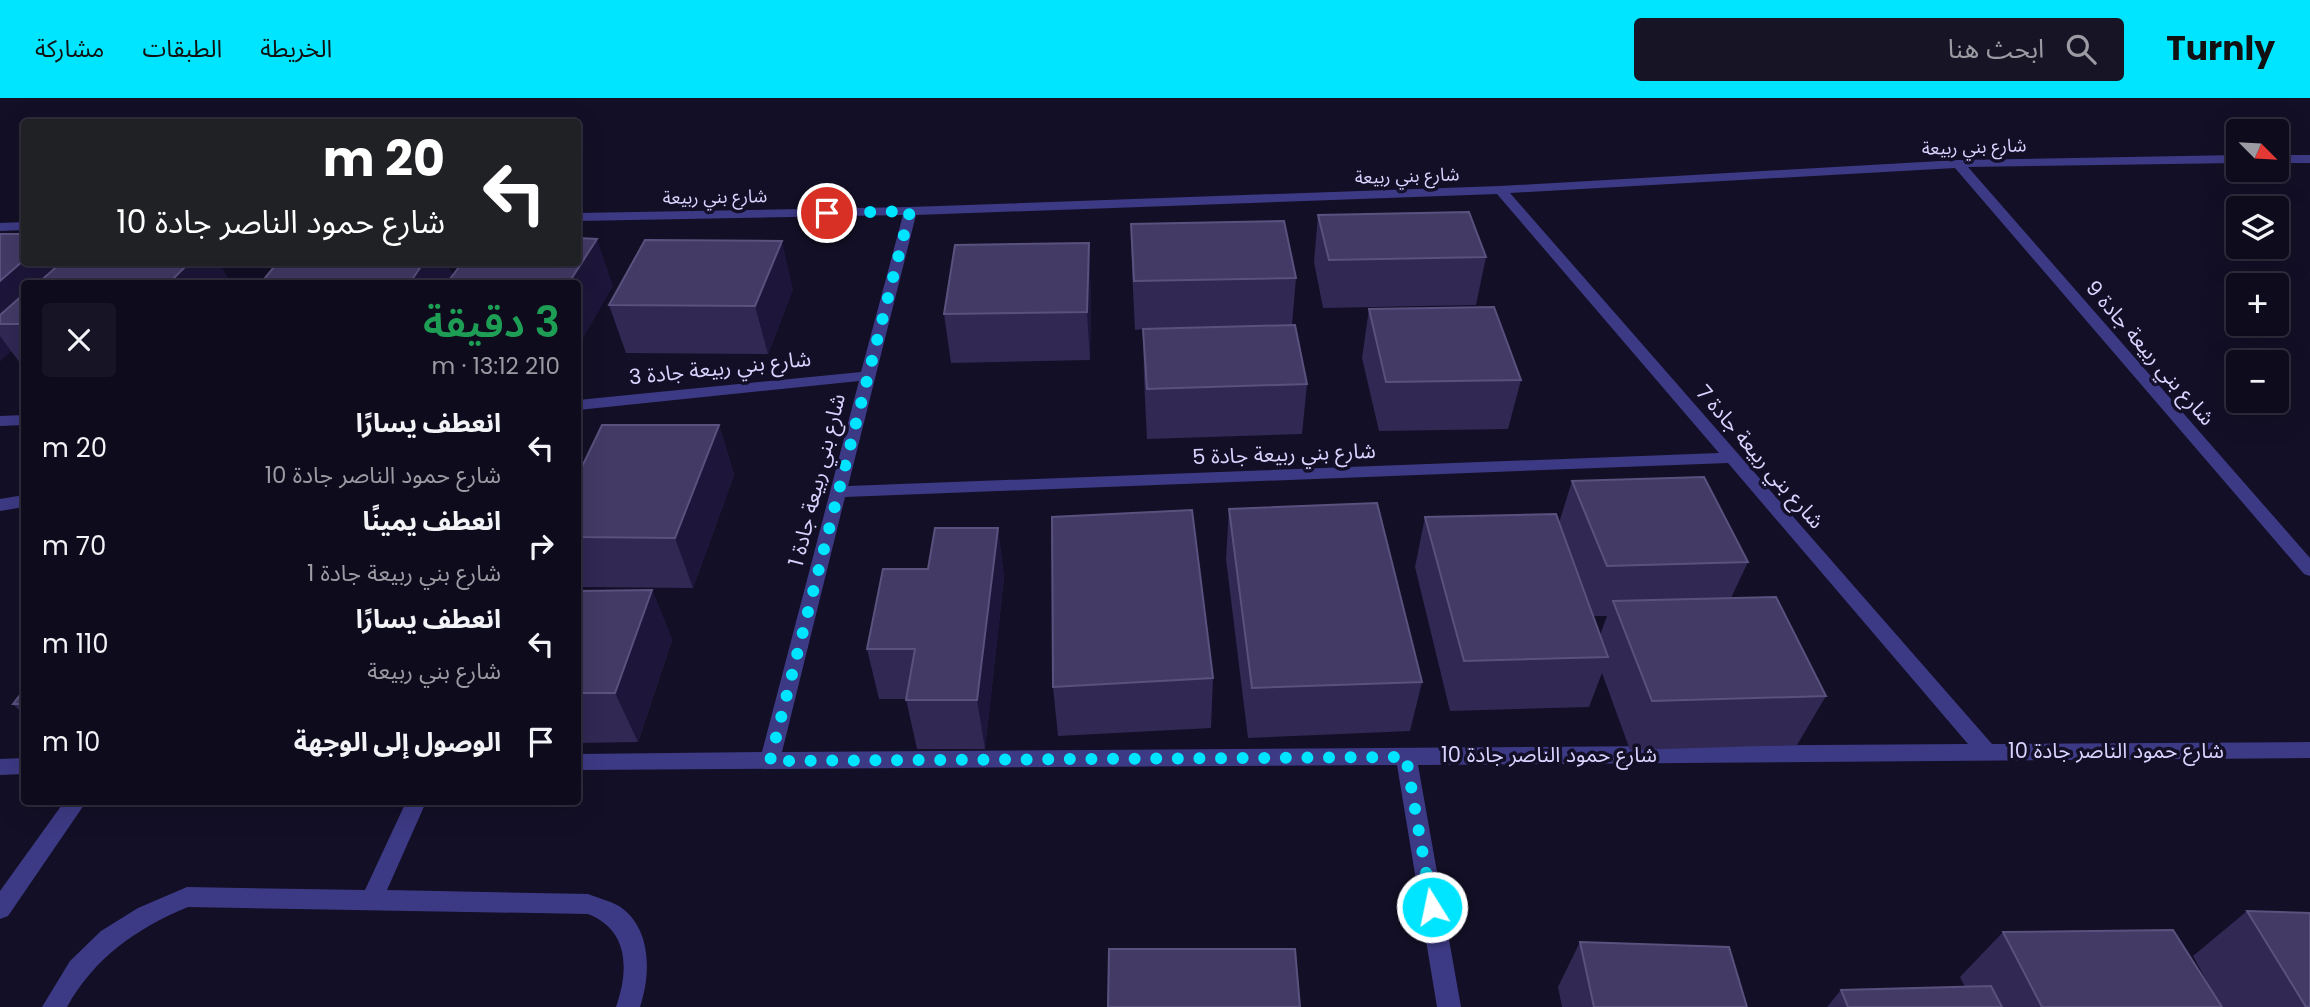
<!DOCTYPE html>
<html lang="ar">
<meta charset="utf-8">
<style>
body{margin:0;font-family:Poppins,"Noto Sans Arabic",sans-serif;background:#171425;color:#f1f3f6;direction:rtl;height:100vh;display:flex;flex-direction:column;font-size:26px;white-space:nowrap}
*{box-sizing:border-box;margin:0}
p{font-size:23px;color:#9b9ba3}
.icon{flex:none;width:38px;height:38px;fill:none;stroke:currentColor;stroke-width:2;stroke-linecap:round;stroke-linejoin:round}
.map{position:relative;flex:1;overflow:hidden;direction:ltr}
.side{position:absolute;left:21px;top:182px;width:560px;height:525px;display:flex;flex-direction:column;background:#0e0b1c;border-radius:7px;box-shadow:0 7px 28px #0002,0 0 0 2px #2e2b3b;direction:rtl}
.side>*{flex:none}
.banner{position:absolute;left:21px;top:21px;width:560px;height:147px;border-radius:7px;box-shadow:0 7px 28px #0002,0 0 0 2px #2e2b3b;direction:rtl;background:#202124;color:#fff;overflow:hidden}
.needle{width:46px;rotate:114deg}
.tools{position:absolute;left:2226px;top:21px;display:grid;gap:14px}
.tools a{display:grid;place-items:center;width:63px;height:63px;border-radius:7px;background:#0e0b1c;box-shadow:0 7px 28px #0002,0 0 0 2px #2e2b3b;font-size:35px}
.pin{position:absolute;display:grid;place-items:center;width:60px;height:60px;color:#fff;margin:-30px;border:4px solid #fff;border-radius:50%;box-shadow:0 2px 7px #0007}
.me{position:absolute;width:77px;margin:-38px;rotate:350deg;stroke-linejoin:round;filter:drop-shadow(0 0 5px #0008)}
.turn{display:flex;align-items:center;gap:24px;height:147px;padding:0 21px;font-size:32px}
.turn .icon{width:91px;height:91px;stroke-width:2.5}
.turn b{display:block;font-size:49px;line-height:60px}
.round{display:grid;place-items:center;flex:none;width:74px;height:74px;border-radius:7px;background:#171425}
.head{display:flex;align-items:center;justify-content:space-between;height:119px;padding:0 21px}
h1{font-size:42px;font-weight:600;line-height:52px;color:#1e9e55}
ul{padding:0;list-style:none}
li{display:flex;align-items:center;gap:21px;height:98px;padding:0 21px}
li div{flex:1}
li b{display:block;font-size:26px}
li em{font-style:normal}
header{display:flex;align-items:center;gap:42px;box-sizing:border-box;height:98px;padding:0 35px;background:#00e5ff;color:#111}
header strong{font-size:33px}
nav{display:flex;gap:38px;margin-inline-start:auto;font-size:24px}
.search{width:490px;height:63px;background:#171425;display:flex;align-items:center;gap:18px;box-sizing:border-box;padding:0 24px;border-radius:7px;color:#9b9ba3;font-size:26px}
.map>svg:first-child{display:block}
</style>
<header>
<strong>Turnly</strong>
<div class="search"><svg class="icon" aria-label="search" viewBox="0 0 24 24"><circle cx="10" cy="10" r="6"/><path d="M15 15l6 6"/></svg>ابحث هنا</div>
<nav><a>الخريطة</a><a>الطبقات</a><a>مشاركة</a></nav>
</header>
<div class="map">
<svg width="2310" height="909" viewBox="0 0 2310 909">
<rect width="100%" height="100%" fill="#130f26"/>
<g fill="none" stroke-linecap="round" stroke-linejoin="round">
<!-- minor -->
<g fill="#3d3a85" fill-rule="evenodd">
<path d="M2238,57V65L1968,69L2310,460V478L2304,476L1955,70L1510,95L1992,646L2310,644V660L1418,667L1461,909H1437L1397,667L578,672V656L762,654L859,283L578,312V302L861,274L903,117L578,123V115L910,109L1500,88L1958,62ZM1497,96L1719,355L848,388L916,117ZM1728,365L1968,646L782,654L845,399Z"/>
<rect x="2277" y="57" width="33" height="8"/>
<path d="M24,124V132L0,133V125Z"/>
<path d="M24,317V327L0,328V318Z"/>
<path d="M24,397V409L0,413V401Z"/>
<path d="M24,660V676L0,677V661Z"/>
<path d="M64,704H86L8,818L0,821V793Z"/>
<path d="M406,704H426L387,792L588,796C598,800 610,803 619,808C652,830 651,876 640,909H616C629,872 629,832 588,816L188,809C137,830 94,860 67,909H42L70,863L101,833L138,810L187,789L365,792Z"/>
</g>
</g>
<!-- wall -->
<g fill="#312854" fill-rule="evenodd">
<path d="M1318,117L1486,159L1476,207L1323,210L1314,164Z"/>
<path d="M1131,126L1296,180L1292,227L1307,286L1302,336L1147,341L1144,280L1143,231L1135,232L1132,173Z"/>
<path d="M0,136L24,186V270L11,253L0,263Z"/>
<path d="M793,191L768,256L626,255L609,207Z"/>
<path d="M1091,192L1090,262L951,265L944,216Z"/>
<path d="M1369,211L1521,282L1508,331L1379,333L1362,260Z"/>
<path d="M719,327L734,377L693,490L578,489V377Z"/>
<path d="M1572,383L1748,464L1731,500L1826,598L1797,647L1630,652L1602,575L1589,609L1450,613L1415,469L1425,419L1559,425ZM1593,518H1607L1600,537Z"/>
<path d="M1229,411L1422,584L1410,633L1248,640L1226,461Z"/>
<path d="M998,430L1004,480L985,651H917L906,601H879L867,551L928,471Z"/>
<path d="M652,492L672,542L638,644L578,645V493Z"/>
<path d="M1213,580L1211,630L1058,638L1053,589Z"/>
<path d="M24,592V617L13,606Z"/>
<path d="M2247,813L2310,909H1827L1841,892L1965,889L1960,879L2003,834L2216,900L2193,858Z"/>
<path d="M1580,844L1747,909H1562L1558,889Z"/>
</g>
<!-- shaded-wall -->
<g fill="#1d163a">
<path d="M597,141L613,188L578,249V186H568Z"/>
<path d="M782,143L793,191L768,256L755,208Z"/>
<path d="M1089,145L1091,192L1090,262L1087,214Z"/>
<path d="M24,162V164H75L86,186H24V226H0V183Z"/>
<path d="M190,164H219L231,186H168Z"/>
<path d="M424,164H447L457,186H409Z"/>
<path d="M0,238L11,253L0,263Z"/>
<path d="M719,327L734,377L693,490L675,440Z"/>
<path d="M998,430L1004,480L985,651L977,602Z"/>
<path d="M652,492L672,542L638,644L615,595Z"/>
</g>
<!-- building -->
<g fill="#433a66" stroke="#5a527e" stroke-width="2">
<path d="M1469,114L1486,159L1329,162L1318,117Z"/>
<path d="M1284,123L1296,180L1134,183L1131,126Z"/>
<path d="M0,136H24V162L0,183Z"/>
<path d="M578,140L597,141L568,186H446L463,164H578Z"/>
<path d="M645,142L782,143L755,208L609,207Z"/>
<path d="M1089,145L1087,214L944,216L955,147Z"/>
<path d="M62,164H190L168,186H37Z"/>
<path d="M278,164H424L409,186H260Z"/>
<path d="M24,196V226H0V217Z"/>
<path d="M1494,209L1521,282L1386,284L1369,211Z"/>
<path d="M1295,227L1307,286L1147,291L1143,231Z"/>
<path d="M602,327H719L675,440L578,439V377Z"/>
<path d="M1704,379L1748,464L1607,468L1572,383Z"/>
<path d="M1377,405L1422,584L1252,590L1229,411Z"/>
<path d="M1192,412L1213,580L1053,589L1052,419Z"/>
<path d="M1556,416L1608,559L1464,563L1425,419Z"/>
<path d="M935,430H998L977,602H906L915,551H867L883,471H928Z"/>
<path d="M652,492L615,595H578V493Z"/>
<path d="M1776,499L1826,598L1652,603L1613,503Z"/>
<path d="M24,592V606H13Z"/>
<path d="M2247,813L2310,815V909H2306Z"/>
<path d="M2173,832L2222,909H2042L2003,834Z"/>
<path d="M1580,844L1729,849L1747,909H1594Z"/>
<path d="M1109,851H1295L1300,909H1108Z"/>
<path d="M1991,888L2002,909H1848L1841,892Z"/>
</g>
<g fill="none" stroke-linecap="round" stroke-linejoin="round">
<!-- route -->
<path stroke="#00e5ff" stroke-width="12" stroke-dasharray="0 21.6" d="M827,115L910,113L770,663L1406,659L1432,809"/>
</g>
<g text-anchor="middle" stroke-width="7" stroke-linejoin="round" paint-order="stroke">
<!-- far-street labels -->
<g font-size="18" fill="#d9d4ff" stroke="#130f26">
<text transform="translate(1974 49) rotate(-2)" y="6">شارع بني ربيعة</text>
<text transform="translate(1407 78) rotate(-2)" y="6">شارع بني ربيعة</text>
<text transform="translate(715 99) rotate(-1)" y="6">شارع بني ربيعة</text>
</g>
<!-- street labels -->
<g font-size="21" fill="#d9d4ff" stroke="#130f26">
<text transform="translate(2150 255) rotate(49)" y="7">شارع بني ربيعة جادة 9</text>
<text transform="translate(720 270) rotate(-6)" y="7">شارع بني ربيعة جادة 3</text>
<text transform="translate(1284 356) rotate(-2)" y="7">شارع بني ربيعة جادة 5</text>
<text transform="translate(1760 359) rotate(49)" y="7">شارع بني ربيعة جادة 7</text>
<text transform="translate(817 382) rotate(-76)" y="7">شارع بني ربيعة جادة 1</text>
<text x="2116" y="660">شارع حمود الناصر جادة 10</text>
<text x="1549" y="664">شارع حمود الناصر جادة 10</text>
</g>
</g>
</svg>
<div class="tools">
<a><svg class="needle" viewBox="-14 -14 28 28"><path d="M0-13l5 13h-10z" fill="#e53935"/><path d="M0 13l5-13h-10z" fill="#9b9ba3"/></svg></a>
<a><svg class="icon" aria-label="layers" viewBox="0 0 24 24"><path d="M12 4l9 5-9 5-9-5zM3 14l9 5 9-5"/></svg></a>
<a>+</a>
<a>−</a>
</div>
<div class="pin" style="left:827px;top:115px;background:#d93025"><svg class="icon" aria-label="arrive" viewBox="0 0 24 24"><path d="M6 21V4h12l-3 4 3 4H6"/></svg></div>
<svg class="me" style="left:1432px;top:809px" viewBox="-20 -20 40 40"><circle r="17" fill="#00e5ff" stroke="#fff" stroke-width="3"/><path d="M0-11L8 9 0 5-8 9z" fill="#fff"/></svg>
<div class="banner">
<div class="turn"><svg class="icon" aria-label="left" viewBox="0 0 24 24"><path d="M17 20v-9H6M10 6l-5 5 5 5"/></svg><div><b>20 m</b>شارع حمود الناصر جادة 10</div></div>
</div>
<section class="side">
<div class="head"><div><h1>3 دقيقة</h1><p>210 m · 13:12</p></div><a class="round"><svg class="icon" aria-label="close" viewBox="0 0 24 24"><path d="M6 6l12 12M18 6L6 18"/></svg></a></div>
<ul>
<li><svg class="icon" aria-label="left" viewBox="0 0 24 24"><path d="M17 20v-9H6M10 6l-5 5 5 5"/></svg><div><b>انعطف يسارًا</b><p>شارع حمود الناصر جادة 10</p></div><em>20 m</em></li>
<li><svg class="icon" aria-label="right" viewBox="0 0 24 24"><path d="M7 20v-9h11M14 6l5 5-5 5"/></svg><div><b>انعطف يمينًا</b><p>شارع بني ربيعة جادة 1</p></div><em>70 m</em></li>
<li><svg class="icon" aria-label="left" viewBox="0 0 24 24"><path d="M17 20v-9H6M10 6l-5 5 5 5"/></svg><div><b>انعطف يسارًا</b><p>شارع بني ربيعة</p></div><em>110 m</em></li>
<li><svg class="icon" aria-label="arrive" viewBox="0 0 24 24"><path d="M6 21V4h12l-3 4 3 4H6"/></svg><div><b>الوصول إلى الوجهة</b></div><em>10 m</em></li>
</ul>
</section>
</div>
